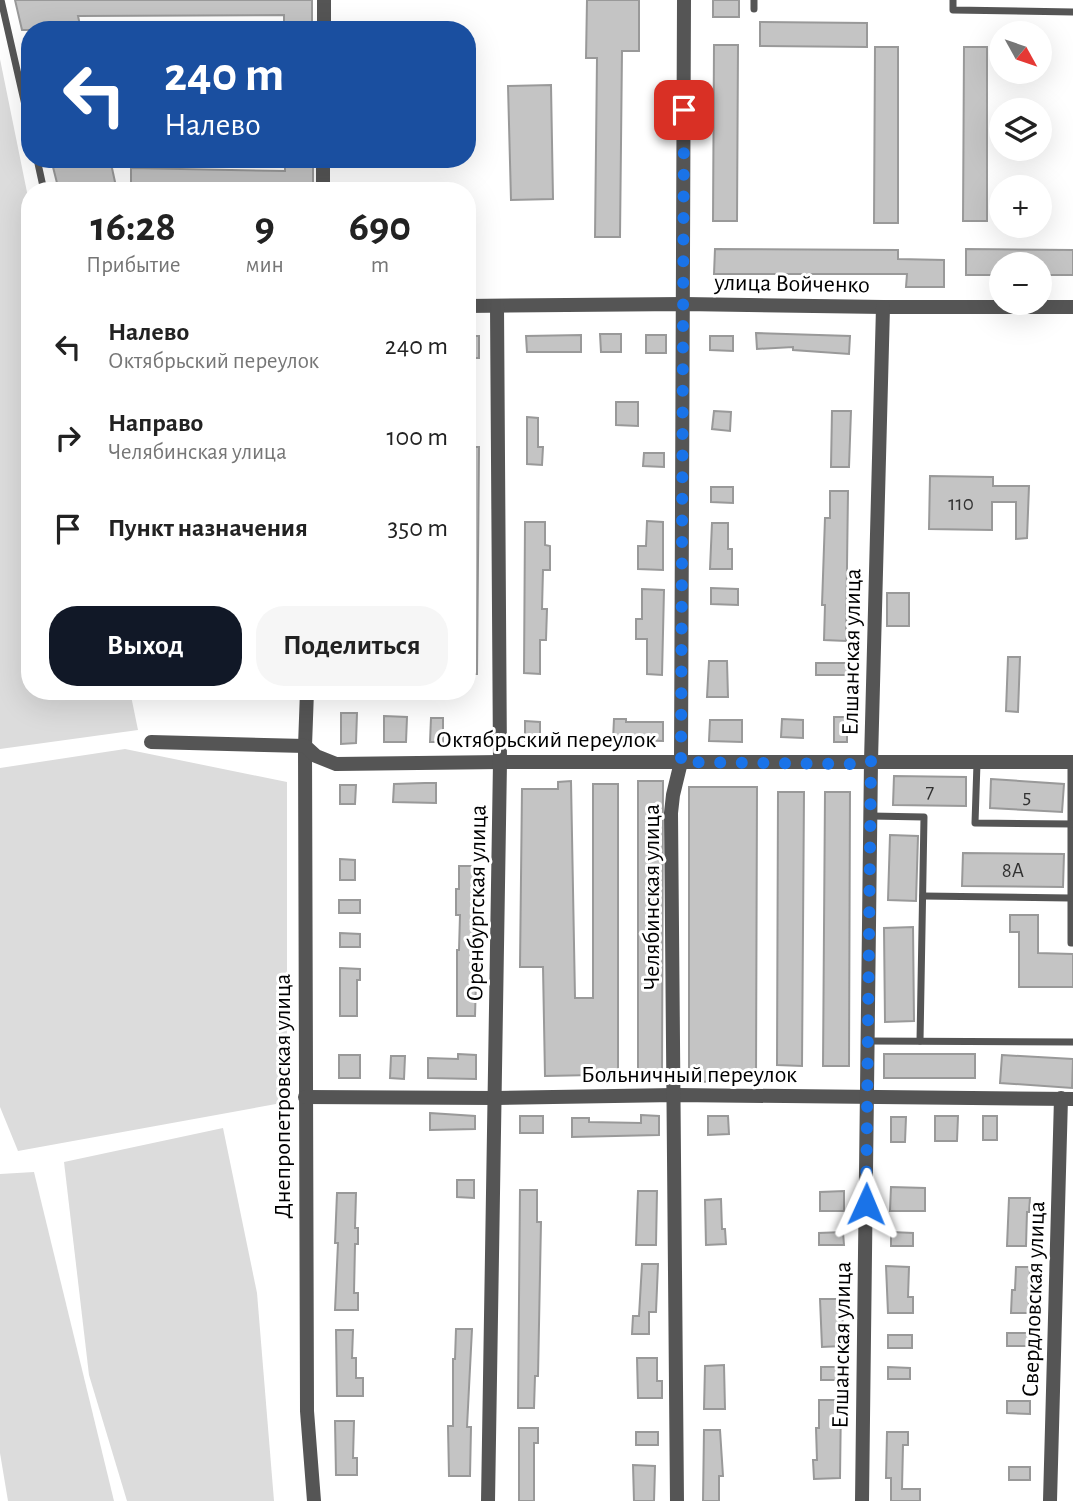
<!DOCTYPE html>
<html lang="ru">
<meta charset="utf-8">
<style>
body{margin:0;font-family:"Alegreya Sans",sans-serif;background:#f6f6f6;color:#222;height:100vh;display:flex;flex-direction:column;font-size:26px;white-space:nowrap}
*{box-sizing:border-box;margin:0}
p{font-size:23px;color:#767676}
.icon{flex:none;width:38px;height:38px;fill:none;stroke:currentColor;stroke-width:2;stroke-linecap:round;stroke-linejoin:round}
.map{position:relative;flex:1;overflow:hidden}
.drawer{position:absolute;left:21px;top:182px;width:455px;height:518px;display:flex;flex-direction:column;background:#fff;border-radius:28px;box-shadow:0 7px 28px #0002}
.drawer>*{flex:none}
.top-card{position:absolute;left:21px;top:21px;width:455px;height:147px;border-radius:28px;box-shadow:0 7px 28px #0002;background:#1a4fa0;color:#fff;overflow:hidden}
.needle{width:46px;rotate:130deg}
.buttons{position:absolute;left:989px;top:21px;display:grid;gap:14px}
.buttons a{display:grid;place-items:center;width:63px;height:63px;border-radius:50%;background:#fff;box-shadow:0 7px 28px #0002;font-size:35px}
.pin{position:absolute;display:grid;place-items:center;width:60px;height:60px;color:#fff;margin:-30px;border-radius:14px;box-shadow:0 4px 10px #0006}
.me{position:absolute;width:77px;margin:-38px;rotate:1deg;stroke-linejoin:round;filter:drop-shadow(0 0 5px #0008)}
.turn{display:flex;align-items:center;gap:24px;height:147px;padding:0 28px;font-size:32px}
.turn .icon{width:91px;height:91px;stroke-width:2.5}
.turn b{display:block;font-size:49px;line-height:60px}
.eta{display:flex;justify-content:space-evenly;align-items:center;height:119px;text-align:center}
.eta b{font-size:42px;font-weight:700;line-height:49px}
.button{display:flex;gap:14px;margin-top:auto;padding:14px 28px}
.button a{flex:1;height:80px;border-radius:28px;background:#111827;color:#fff;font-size:28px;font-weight:700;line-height:80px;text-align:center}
.button a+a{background:#f6f6f6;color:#222}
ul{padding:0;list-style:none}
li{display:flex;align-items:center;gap:21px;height:91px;padding:0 28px}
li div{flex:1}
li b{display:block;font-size:26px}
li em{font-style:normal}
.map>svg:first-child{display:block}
</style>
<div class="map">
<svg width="1073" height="1501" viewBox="0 0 1073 1501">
<rect width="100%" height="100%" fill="#fff"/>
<!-- green -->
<g fill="#dcdcdc">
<path d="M0,59L30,207V691H130L138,730L0,749Z"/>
<path d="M125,749L287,782V1102L18,1151L0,1107V768Z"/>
<path d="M223,1128L257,1293L274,1501H127L89,1375L64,1162Z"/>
<path d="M34,1172L114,1501H8L0,1453V1174Z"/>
</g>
<!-- building -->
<g fill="#c4c4c4" stroke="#999" stroke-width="2">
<path d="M15,0H312V30H284V15L78,16L81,30H22Z"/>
<path d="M587,0H639V51H622L620,237H595L597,58H586Z"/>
<rect x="713" y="0" width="26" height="17"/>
<path d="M760,22L867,23V47L760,46Z"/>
<path d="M714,45H738L737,221H713Z"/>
<path d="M875,47H898V223H874Z"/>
<path d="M964,47H987V221H963Z"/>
<path d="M551,85L553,199L511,200L508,86Z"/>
<path d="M51,159H110L117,191H59Z"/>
<path d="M285,159H313V191H131V168L285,171Z"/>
<path d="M715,249L898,250V259L944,260V287H906L907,274H714Z"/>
<path d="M966,249L1073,250V275H1040V264H1001V275H966Z"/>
<path d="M756,333L850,336L849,354L793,350V347L757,349Z"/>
<path d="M600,334H621V352H601Z"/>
<path d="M581,335V352H527L526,336Z"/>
<rect x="646" y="335" width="20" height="18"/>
<rect x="467" y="336" width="12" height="22"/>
<path d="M710,336H733V351L710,350Z"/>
<path d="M616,402H638V426L616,425Z"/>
<path d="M714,411L731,412L730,431L712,429Z"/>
<path d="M832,411H851L849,467H831Z"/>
<path d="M527,417L538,418V447H543L542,465L527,464Z"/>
<path d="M467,447H479L477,674H467Z"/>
<path d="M644,453H664V467L643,466Z"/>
<path d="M930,476L993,477V486H1029L1027,538L1016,539V502H992V530L929,529Z"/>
<path d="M711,487H733V503L711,502Z"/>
<path d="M830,491H848L846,641L824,640L825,605H822L825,518H830Z"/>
<path d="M647,521L663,522V570L638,569V546H646Z"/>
<path d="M525,522H545V545L550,546V570H543L542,609H547L546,640H540V674L524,673Z"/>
<path d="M712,523H728V549H732V569H710Z"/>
<path d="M711,588L738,589V605L711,604Z"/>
<path d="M642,589L664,590L662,675L647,674V639H636V619H642Z"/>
<rect x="887" y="593" width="22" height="33"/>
<path d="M1008,657H1020L1018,712L1006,711Z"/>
<path d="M709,661H727L728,697H707Z"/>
<rect x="816" y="663" width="31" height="12"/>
<path d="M341,713H357L356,743L341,744Z"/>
<path d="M384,716L407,717L406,742H384Z"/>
<rect x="834" y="717" width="13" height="25"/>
<path d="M431,718H443V742H430Z"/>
<path d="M614,719H626V722H663V741L613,740Z"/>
<path d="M782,719L803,720V738L781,737Z"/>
<path d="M710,720H742V742L709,741Z"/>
<path d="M525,721L540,722V743H525Z"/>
<path d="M894,776L966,777V806L893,805Z"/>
<path d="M991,779L1064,784L1062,812L990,808Z"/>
<path d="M571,781L575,998H593V784H618V1077L593,1079V1075L545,1076L543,967H520L522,789H558V782Z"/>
<path d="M638,781H663L662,1074L638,1076Z"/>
<path d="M425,783H436V803L393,802L394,784Z"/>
<path d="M340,785H356L355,804H340Z"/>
<path d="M689,787H757L756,1081L689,1082Z"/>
<path d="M778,792H804L802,1066L777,1065Z"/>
<path d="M825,792H850L849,1066H823Z"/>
<path d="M890,835L918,836L916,901L888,900Z"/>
<path d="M963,853L1064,854L1063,887L962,886Z"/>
<path d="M340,859L355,860V880H340Z"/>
<path d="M459,866H475V950H480V982H476L475,1016H457V950H459L460,915H456V889H459Z"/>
<rect x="339" y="900" width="21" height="13"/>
<path d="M1010,915H1038V953L1073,954V987H1019V932H1010Z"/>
<path d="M913,927L914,1021L885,1022L884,928Z"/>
<path d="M340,933L360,934V947H340Z"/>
<path d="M340,968L360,969V980H357V1016H340Z"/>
<path d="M458,1054L476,1055V1079L428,1078V1058L458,1059Z"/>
<rect x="884" y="1054" width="91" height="24"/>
<rect x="339" y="1055" width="21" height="23"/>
<path d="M1002,1055L1073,1059L1072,1088L1000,1083Z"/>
<path d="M391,1056H405L404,1079L390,1078Z"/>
<path d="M430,1113L475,1116V1129L430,1130Z"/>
<path d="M641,1115L659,1116V1135L572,1137V1118H589V1122L641,1123Z"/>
<rect x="520" y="1116" width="23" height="17"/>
<path d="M708,1116H728L729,1134L708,1135Z"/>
<path d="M935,1116H958L957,1141H935Z"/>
<rect x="983" y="1116" width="14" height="24"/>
<path d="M891,1117H906L905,1142H891Z"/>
<path d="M457,1180H474V1198L457,1197Z"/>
<path d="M891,1187L925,1188V1211H890Z"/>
<path d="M520,1190H537V1222H541L538,1376H535L534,1408H518Z"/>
<path d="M638,1191H657L656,1245H636Z"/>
<path d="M844,1191V1211H820V1192Z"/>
<path d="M337,1193H356L355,1228H358V1244H355L354,1293H358V1310H335L338,1243H335Z"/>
<path d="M1009,1198H1030L1029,1212H1027L1026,1246H1007Z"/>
<path d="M721,1199L722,1229H725L726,1244L706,1245L705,1200Z"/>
<path d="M843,1232L844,1245H819V1233Z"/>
<path d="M891,1232L913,1233V1246H891Z"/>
<path d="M642,1264H658L656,1312H649V1334H632L633,1316H639Z"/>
<path d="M886,1266L909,1267L908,1297H913V1313H888Z"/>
<path d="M1016,1267H1030L1029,1313H1011L1012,1290H1015Z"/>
<path d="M820,1299H843L842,1346L822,1347Z"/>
<path d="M456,1329H472L467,1427H471L470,1476H449L448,1426H453V1359H455Z"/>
<path d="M336,1330H353L352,1358H356V1378H363V1396H337Z"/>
<rect x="1007" y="1333" width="23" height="13"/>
<rect x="888" y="1335" width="24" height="13"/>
<path d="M637,1358H657V1381H662V1398H638Z"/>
<path d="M724,1365L725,1409H704L705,1366Z"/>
<path d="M821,1367H841L842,1380H821Z"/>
<path d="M888,1367L910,1368V1379H888Z"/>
<path d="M819,1400H841L840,1478L814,1479L813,1460H817L816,1428H819Z"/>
<path d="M1007,1401H1030V1414L1007,1413Z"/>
<path d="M335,1421H354L353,1458H357V1475H336Z"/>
<path d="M519,1428H538V1443H534V1501H519Z"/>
<path d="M704,1430H720L723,1476H719V1501H703Z"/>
<rect x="636" y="1432" width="22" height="13"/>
<path d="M887,1432H908V1445H903L902,1489H920V1501H891V1478H886Z"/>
<path d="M633,1465L655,1466L654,1501H634Z"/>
<rect x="1009" y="1467" width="21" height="13"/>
</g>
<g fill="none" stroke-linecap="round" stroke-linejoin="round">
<!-- service -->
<g stroke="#555" stroke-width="7">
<path d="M1,0L30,127"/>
<path d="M953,0V10L1073,12"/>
<path d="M754,9V0"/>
<path d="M37,159L44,191"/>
<path d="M1071,762V943H1073"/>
<path d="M977,763L975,823L1073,824"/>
<path d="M871,816L924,817L920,1041"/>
<path d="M923,896L1070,898"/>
<path d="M868,1041L1073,1042"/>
</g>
<!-- minor -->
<g stroke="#555" stroke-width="14">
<path d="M324,30V0"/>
<path d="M323,191V159"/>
<path d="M467,306L684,304L883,307H1073"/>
<path d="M307,691L305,746L307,1411L314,1501"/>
<path d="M151,742L305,746L316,756L336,764L500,762H1073"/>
<path d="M305,1097L496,1098L675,1095L1073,1099"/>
<path d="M488,1501L500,762L497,306"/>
<path d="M677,1501L671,813L673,795L681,762L684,0"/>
<path d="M862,1501L871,761L883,307"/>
<path d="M1050,1501L1061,1098"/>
</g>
</g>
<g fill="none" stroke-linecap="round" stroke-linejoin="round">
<!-- route -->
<path stroke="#1a73e8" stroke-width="12" stroke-dasharray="0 21.6" d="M684,110L681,762L850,764L871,761L866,1204"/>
</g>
<g text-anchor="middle" stroke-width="6" stroke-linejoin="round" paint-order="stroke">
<!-- number labels -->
<g font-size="21" fill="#313131">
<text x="961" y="510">110</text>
<text x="930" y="798">7</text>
<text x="1027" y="803">5</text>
<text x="1013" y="877">8А</text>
</g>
<!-- street labels -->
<g font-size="24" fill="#000" stroke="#fff">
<text transform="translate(792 283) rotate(1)" y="8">улица Войченко</text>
<text transform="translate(851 652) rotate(-89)" y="8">Елшанская улица</text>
<text x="546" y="747">Октябрьский переулок</text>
<text transform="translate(651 897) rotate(-90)" y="8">Челябинская улица</text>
<text transform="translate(476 903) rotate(-89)" y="8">Оренбургская улица</text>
<text x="689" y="1082">Больничный переулок</text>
<text transform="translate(282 1096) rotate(-90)" y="8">Днепропетровская улица</text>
<text transform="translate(1033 1299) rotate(-88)" y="8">Свердловская улица</text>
<text transform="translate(841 1345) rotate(-89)" y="8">Елшанская улица</text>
</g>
</g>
</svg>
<div class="buttons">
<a><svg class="needle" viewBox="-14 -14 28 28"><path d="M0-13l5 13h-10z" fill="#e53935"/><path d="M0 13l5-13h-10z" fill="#767676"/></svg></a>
<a><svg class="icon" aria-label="layers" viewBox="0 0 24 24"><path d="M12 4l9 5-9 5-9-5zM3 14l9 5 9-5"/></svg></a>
<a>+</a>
<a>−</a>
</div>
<div class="pin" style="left:684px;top:110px;background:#d93025"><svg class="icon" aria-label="arrive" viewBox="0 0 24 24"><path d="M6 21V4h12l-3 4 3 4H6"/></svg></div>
<svg class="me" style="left:866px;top:1204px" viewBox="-20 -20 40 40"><path d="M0-17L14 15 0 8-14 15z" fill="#1a73e8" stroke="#fff" stroke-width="4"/></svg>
<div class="top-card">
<div class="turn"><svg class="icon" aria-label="left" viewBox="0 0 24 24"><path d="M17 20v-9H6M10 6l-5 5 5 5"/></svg><div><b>240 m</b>Налево</div></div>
</div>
<section class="drawer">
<div class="eta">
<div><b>16:28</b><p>Прибытие</p></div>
<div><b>9</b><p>мин</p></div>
<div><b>690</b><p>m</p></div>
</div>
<ul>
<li><svg class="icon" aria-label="left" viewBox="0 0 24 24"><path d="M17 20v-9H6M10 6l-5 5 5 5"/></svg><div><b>Налево</b><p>Октябрьский переулок</p></div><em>240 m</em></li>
<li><svg class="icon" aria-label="right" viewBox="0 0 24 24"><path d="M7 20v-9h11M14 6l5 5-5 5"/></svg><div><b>Направо</b><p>Челябинская улица</p></div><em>100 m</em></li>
<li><svg class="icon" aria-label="arrive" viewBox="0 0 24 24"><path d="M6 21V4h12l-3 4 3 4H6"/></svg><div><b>Пункт назначения</b></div><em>350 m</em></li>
</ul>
<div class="button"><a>Выход</a><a>Поделиться</a></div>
</section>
</div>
